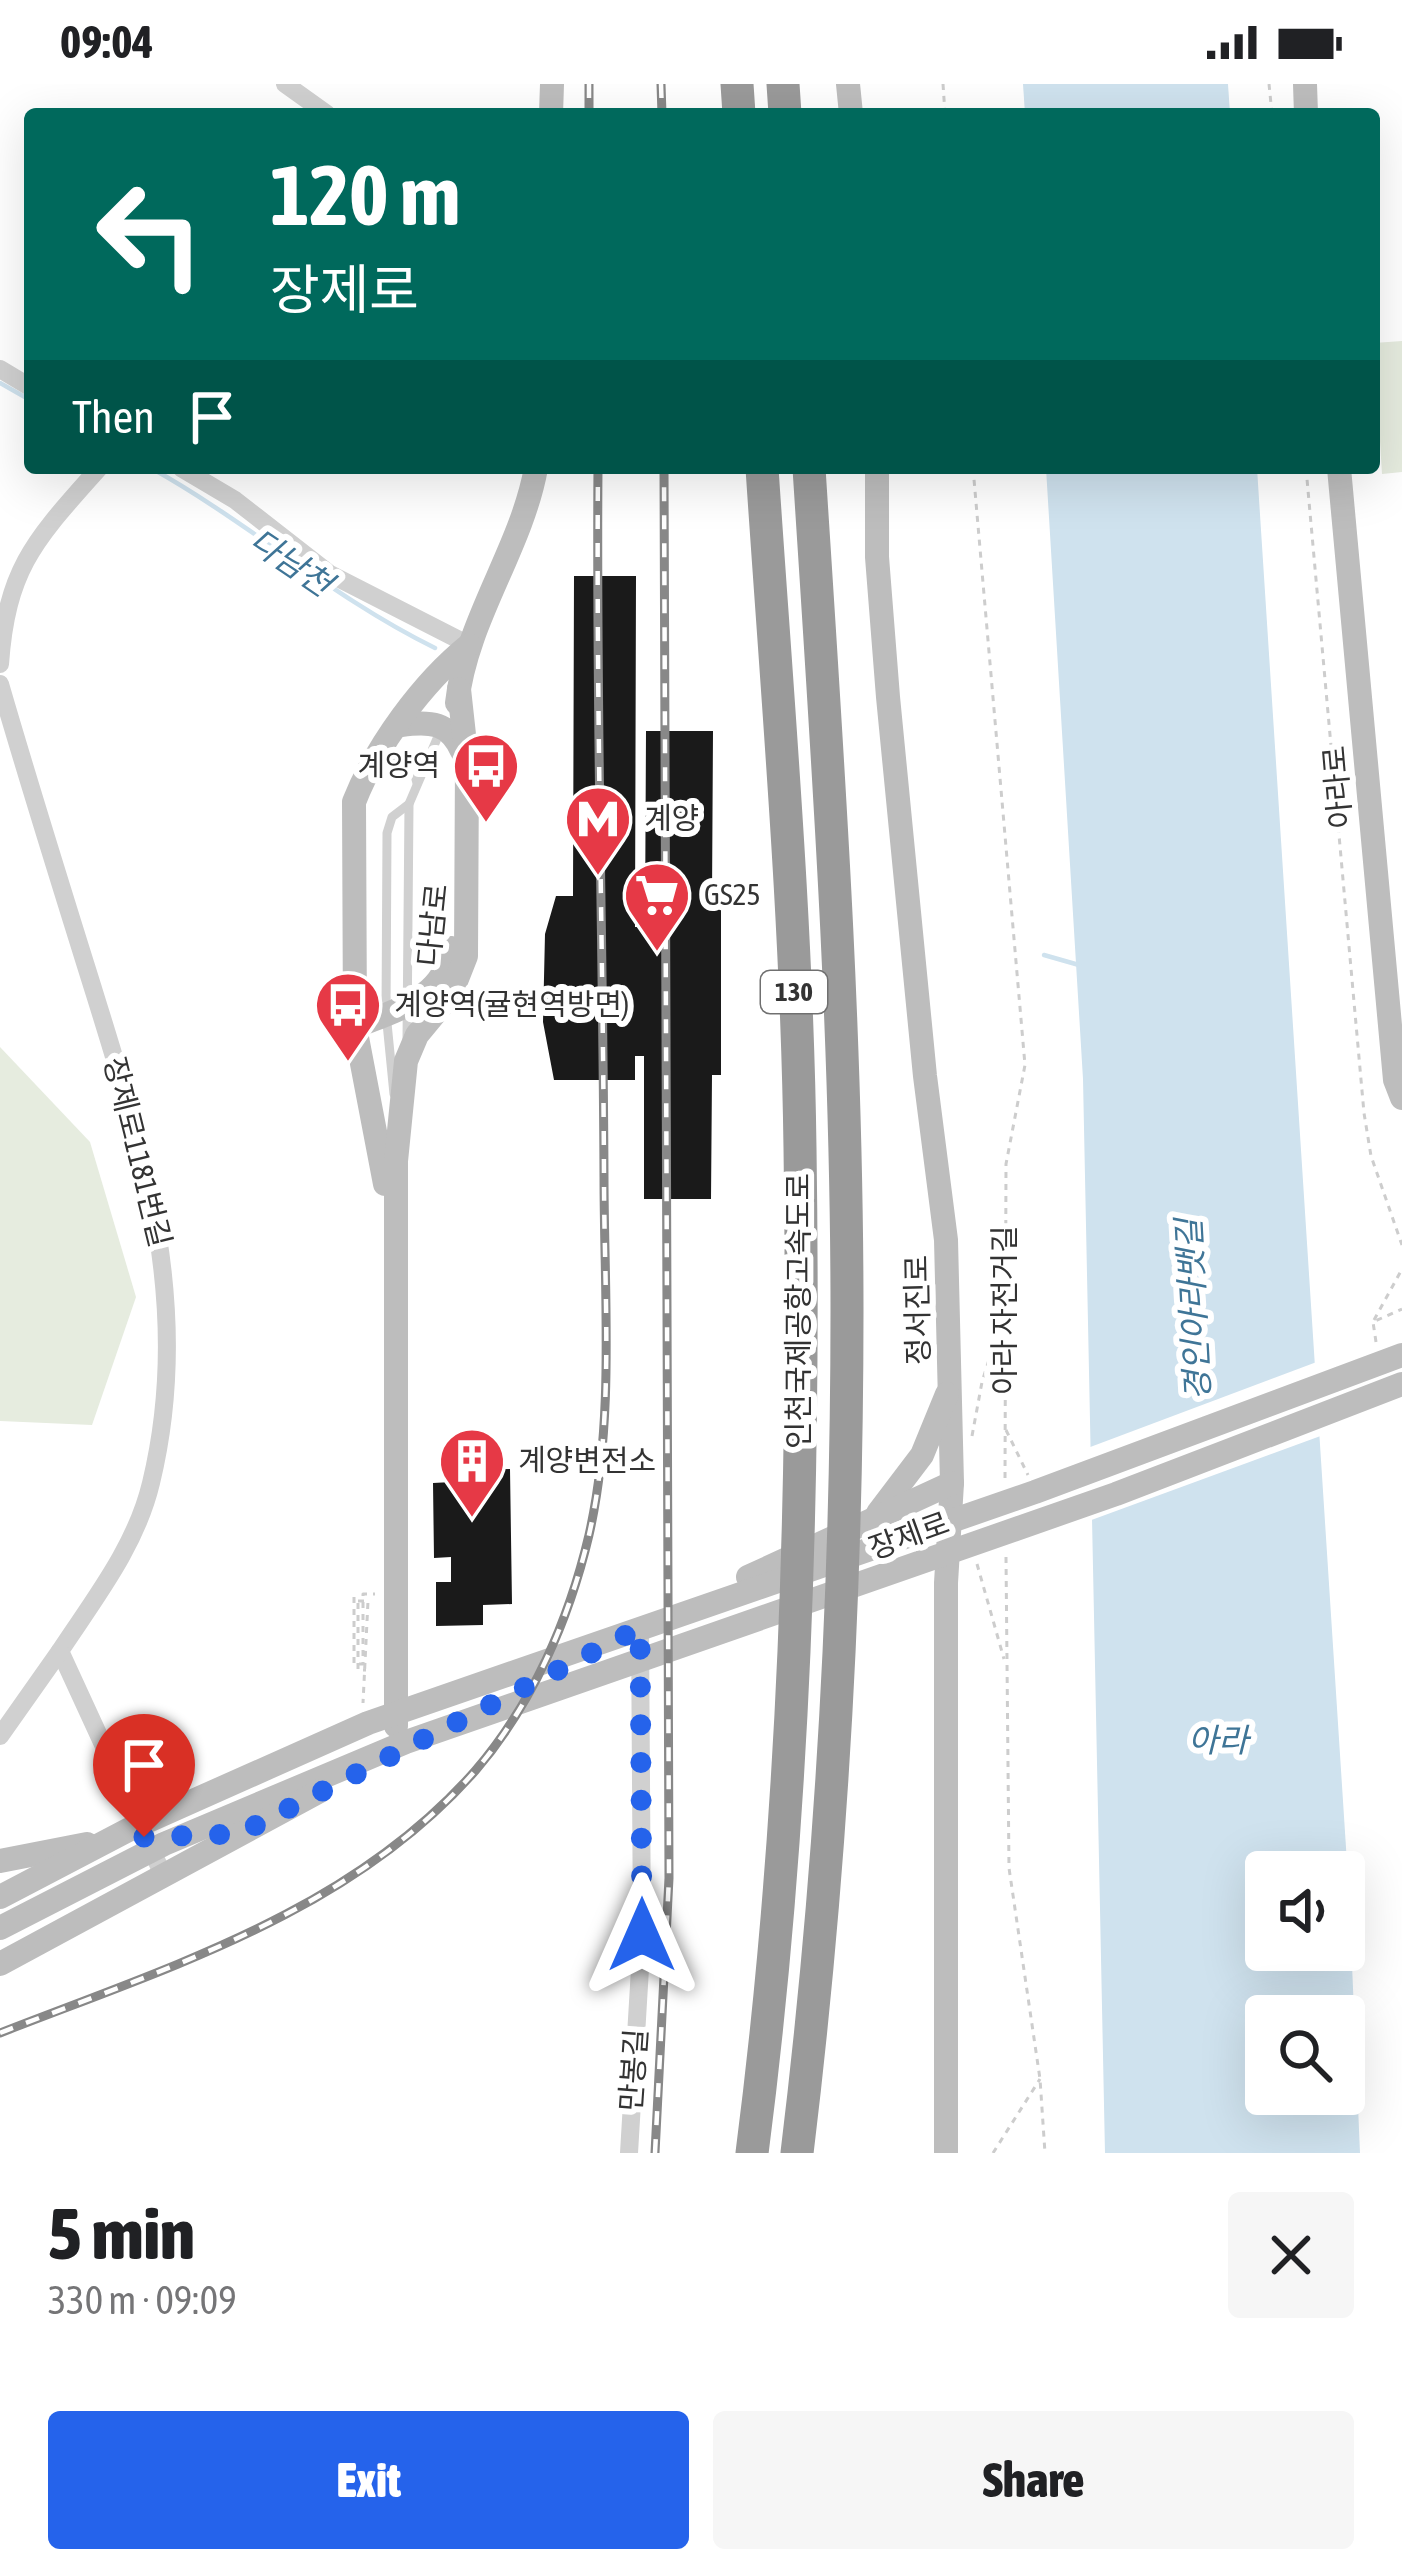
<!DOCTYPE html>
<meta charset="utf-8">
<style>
body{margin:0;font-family:"Asap Condensed","Noto Sans KR",sans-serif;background:#f6f6f6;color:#202124;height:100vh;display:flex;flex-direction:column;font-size:45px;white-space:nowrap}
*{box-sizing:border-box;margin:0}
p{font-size:39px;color:#757577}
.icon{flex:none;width:66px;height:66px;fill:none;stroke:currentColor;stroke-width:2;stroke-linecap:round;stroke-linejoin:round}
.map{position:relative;height:2069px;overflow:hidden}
.sheet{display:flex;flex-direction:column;background:#fff;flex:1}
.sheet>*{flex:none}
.banner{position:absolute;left:24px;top:24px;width:1356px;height:366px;border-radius:12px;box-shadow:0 12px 48px #0002;background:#00695c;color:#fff;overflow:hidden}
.tools{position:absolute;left:1245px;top:1767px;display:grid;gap:24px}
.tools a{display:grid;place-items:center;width:120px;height:120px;border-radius:12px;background:#fff;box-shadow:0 12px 48px #0002;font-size:60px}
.pin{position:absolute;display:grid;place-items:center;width:102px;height:102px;color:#fff;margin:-123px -51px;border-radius:50% 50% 50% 0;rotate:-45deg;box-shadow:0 0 12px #0007}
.pin .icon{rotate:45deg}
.me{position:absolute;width:132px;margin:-66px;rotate:0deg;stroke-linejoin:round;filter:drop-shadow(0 0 9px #0008)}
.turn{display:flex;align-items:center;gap:42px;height:252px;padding:0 48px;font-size:54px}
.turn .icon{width:156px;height:156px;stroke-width:2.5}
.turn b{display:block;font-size:84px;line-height:102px}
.then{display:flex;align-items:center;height:114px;padding:0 48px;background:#0003;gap:24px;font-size:45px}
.round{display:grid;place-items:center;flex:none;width:126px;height:126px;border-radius:12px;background:#f6f6f6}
.summary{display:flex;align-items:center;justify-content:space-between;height:204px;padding:0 48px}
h1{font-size:72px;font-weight:800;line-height:90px}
.button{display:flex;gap:24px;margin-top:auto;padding:24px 48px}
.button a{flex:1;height:138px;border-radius:12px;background:#2563eb;color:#fff;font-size:48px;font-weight:800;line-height:138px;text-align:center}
.button a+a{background:#f6f6f6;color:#202124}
.status{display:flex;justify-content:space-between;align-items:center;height:84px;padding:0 60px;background:#fff;direction:ltr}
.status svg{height:33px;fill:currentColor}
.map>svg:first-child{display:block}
</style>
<div class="status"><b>09:04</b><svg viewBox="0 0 49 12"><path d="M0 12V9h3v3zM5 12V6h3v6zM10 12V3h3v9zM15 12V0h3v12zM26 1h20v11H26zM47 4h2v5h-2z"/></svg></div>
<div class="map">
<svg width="1402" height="2069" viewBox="0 0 1402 2069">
<rect width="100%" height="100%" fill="#fff"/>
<!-- green -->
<g fill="#e6ecdf">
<path d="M1402,257V388L1382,390L1374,259Z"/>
<path d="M0,963L90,1058L136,1213L92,1341L0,1337Z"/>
</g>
<!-- water -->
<g fill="#cfe2ee" fill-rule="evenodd">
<path d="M1023,0H1228L1230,30H1025Z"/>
<path d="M1046,384H1257L1349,1810L1360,2069H1105L1083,995ZM1266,1788H1344V1866H1266ZM1266,1932H1344V2010H1266Z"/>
</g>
<!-- pier -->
<path fill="#fff" d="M1322,1276L1326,1350L1086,1438L1085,1365Z"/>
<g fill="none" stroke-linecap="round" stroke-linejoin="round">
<!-- stream -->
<g stroke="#cfe2ee" stroke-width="4.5">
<path d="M0,299L30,316"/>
<path d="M151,384C250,439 334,515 435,564"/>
<path d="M1044,871L1079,881"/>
</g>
</g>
<!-- building -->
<g fill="#1a1a1a">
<path d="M574,492H636L635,843H645L646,647H713L712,813L721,814V991H712L711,1115H644V972H635V996H554L543,938L545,850L556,812H573Z"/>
<path d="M510,1385L512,1520L483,1521V1541L436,1542V1498H451V1473L434,1474L433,1399L452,1398V1386Z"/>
</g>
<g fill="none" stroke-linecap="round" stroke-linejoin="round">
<!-- path -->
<g stroke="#cdcdcd" stroke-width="3" stroke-dasharray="6 6" stroke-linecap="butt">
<path d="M943,0L945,30"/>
<path d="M1269,0L1272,30"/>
<path d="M973,384L1025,981L1006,1080L1005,1398"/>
<path d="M1306,384L1364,1029L1371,1072L1402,1161"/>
<path d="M1374,1236L1402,1185"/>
<path d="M1376,1258L1373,1238L1402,1225"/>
<path d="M1006,1346L1028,1391"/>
<path d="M972,1352L982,1298L1004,1228"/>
<path d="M1006,1473L1009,1784L1040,1995L1045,2069"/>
<path d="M977,1480L1004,1575"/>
<path d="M354,1513V1580H363V1510H375"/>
<path d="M358,1517H368L363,1619"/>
<path d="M358,1519V1586H366"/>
<path d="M993,2069L1040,1995"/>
</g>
<!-- lane -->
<g stroke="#d0d0d0" stroke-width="9">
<path d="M379,687L399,677L413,684L417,699"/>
<path d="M407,956L409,720L442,643"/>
<path d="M394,1010L386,929L387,749L392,733L409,720"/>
</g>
<!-- street -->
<g stroke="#d0d0d0" stroke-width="18">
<path d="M285,0L327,30"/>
<path d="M0,285L30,303"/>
<path d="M181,384L235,416L330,490L469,561"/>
<path d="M0,580C7,482 37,454 99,384"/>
<path d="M0,600C29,700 60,799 91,898C143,1065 194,1222 151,1399C136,1462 95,1514 60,1567L164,1793"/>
<path d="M0,1652L60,1567"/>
<path d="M629,2069L642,1851L640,1544"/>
</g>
<!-- secondary -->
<g stroke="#bdbdbd" stroke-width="24">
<path d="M848,0L851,30"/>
<path d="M1305,0L1306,30"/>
<path d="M551,30L552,0"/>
<path d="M877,384V473L888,613L925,992L946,1156L952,1399L946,1499V2069"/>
<path d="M1339,384L1395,996L1402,1014"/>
<path d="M457,619C466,536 521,466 536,384"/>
<path d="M401,641C430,637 449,638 462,667"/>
<path d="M355,943C395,926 446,914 451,864"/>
<path d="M385,1100L355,943L354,718C376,662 422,599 469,561"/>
<path d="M878,1429L922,1371L947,1310"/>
<path d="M748,1493L952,1399"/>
<path d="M396,1642V1077L406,977L417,951L451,910L466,872L467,678L459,605"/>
<path d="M0,1777L87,1760"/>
<path d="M0,1813L130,1745L368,1639L1035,1408L1402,1271"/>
<path d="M0,1844L164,1760L406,1658L1116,1410L1402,1300"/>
<path d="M0,1880L320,1707"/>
</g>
<!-- highway -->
<g stroke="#9a9a9a" stroke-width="33">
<path d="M737,0L739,30"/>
<path d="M783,0L785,30"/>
<path d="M752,2069C795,1737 805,1398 800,1064C797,837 777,610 762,384"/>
<path d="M797,2069C831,1790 847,1508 847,1227C847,945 827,665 809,384"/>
</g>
<!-- rail casing -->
<g stroke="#888" stroke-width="9">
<g id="rail">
<path d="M589,0V30"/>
<path d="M661,0L662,30"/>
<path d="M0,1949C169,1883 351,1828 475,1687C532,1621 569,1536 589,1451C615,1336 604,1210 604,1093C603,857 596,620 598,384"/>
<path d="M655,2069L669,1794L664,384"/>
</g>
</g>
<!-- rail -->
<use href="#rail" stroke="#fff" stroke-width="4.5" stroke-dasharray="14" stroke-linecap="butt"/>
</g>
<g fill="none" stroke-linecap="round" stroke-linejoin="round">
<!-- route -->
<path stroke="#2563eb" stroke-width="21" stroke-dasharray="0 37.8" d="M144,1753L239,1750L640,1544L642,1851"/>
</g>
<!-- icons -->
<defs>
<g id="bus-pin" transform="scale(3.45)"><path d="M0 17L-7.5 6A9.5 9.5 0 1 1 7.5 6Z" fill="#e63946" stroke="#fff"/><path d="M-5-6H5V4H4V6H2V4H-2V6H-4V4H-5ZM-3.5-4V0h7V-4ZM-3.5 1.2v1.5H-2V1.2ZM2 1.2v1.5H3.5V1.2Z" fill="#fff"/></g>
<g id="metro-pin" transform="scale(3.45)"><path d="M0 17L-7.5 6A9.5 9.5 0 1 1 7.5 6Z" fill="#e63946" stroke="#fff"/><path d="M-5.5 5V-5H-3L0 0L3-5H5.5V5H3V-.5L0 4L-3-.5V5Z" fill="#fff"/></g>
<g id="supermarket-pin" transform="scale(3.45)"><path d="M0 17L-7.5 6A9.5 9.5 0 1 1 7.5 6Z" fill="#e63946" stroke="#fff"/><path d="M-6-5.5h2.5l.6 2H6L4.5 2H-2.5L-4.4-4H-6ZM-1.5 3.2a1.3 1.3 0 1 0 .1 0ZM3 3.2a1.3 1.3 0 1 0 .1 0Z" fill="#fff"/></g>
<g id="building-pin" transform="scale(3.45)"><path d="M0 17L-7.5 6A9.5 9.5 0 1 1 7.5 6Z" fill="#e63946" stroke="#fff"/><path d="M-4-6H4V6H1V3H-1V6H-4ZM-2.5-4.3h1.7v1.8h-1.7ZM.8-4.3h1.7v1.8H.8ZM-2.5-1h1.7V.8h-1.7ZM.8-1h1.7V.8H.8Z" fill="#fff"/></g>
</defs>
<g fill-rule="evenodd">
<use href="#bus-pin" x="486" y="682"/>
<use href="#metro-pin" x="598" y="735"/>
<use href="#supermarket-pin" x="657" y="811"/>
<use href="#bus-pin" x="348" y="921"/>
<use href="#building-pin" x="472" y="1377"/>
</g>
<g text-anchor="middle" stroke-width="12" stroke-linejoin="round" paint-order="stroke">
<!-- shield labels -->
<rect fill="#fff" stroke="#707070" stroke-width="3" x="761" y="887" width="66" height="42" rx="9"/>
<g font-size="27" font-weight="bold" fill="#333">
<text x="794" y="917">130</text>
</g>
<!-- poi labels -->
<g font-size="30" fill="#333" stroke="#fff" text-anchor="start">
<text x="440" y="692" text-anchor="end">계양역</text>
<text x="644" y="745">계양</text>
<text x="704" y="821">GS25</text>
<text x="394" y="931">계양역(귤현역방면)</text>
<text x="518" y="1387">계양변전소</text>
</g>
<!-- street labels -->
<g font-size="30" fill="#333" stroke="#fff">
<text transform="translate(1338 703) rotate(-95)" y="10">아라로</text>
<text transform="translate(433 841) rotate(-84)" y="10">다남로</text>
<text transform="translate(137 1068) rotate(76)" y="10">장제로1181번길</text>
<text transform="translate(918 1226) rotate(-91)" y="10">정서진로</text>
<text transform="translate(1005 1226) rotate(-90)" y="10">아라 자전거길</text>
<text transform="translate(799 1227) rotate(-90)" y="10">인천국제공항고속도로</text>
<text transform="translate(909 1452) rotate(-20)" y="10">장제로</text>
<text transform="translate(634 1986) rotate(-86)" y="10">만봉길</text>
</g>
<!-- water labels -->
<g font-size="33" font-style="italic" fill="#3f7597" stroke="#fff">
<text transform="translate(291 478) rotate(34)" y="12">다남천</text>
<text transform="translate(1193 1226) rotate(-93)" y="12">경인아라뱃길</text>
<text x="1218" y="1668">아라</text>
</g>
</g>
</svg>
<div class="tools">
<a><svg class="icon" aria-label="sound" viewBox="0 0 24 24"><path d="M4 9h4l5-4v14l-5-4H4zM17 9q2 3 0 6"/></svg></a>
<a><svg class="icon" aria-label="search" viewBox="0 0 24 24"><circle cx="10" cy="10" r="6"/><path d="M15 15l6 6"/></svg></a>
</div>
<div class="pin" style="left:144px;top:1753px;background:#d93025"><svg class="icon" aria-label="arrive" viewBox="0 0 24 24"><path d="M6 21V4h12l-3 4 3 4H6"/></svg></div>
<svg class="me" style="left:642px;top:1851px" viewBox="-20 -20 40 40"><path d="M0-17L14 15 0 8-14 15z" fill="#2563eb" stroke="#fff" stroke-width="4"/></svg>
<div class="banner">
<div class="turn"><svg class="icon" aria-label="left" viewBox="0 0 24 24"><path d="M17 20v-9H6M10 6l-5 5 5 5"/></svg><div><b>120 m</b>장제로</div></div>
<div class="then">Then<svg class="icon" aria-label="arrive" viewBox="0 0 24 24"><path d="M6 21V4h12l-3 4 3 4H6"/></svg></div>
</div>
</div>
<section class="sheet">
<div class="summary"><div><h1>5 min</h1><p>330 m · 09:09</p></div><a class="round"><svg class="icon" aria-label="close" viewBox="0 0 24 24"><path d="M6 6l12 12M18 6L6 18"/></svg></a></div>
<div class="button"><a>Exit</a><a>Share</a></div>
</section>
